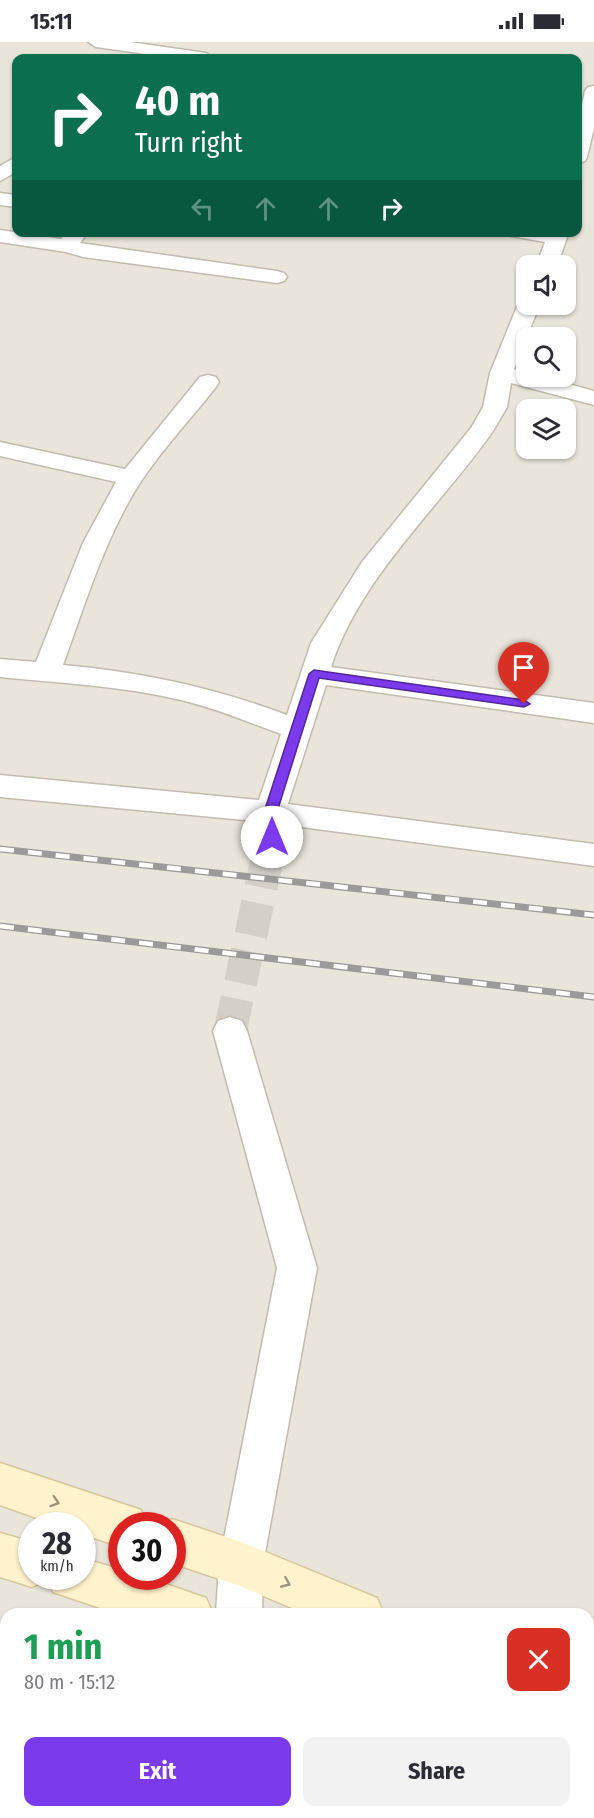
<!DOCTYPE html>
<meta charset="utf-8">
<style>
body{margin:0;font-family:"Fira Sans Condensed",sans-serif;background:#f2f2f3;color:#2b2b33;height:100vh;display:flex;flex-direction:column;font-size:22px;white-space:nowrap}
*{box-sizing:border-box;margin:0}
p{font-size:20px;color:#7c7c81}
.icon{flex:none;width:33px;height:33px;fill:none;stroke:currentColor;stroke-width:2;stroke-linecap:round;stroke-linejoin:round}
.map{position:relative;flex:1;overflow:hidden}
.sheet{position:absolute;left:0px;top:1566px;width:594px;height:210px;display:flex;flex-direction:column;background:#fff;border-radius:18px 18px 0 0;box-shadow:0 2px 4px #0004}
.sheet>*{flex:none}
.hud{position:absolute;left:12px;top:12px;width:570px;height:183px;border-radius:12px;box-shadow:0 2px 4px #0004;background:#0b6e4f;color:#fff;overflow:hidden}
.buttons{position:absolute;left:516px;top:213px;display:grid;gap:12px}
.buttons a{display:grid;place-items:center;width:60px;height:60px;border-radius:12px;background:#fff;box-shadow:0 2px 4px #0004;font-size:30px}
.speed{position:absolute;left:18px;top:1470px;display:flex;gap:12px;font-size:30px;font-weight:700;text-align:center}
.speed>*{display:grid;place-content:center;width:78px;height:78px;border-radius:50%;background:#fff;box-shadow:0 2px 4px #0004;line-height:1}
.speed small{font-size:15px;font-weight:400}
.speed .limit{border:9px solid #d22;background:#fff;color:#111}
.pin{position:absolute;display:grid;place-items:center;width:51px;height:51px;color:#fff;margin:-62px -26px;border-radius:50% 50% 50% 0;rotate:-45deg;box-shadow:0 0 6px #0007}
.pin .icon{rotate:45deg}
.me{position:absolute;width:66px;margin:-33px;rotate:0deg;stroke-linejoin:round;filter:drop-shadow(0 0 4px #0008)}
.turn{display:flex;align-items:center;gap:21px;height:126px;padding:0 24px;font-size:27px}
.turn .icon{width:78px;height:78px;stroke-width:2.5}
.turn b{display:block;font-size:42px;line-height:51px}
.lanes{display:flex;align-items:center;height:57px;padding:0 24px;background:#0003;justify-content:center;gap:30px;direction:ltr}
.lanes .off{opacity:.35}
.round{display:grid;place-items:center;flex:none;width:63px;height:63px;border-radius:12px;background:#f2f2f3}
.headline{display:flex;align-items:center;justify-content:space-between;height:102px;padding:0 24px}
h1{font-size:36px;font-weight:700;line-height:45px;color:#1e9e55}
.primary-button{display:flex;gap:12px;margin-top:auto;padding:12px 24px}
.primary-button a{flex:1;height:69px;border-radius:12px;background:#7c3aed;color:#fff;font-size:24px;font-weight:700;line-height:69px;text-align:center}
.primary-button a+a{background:#f2f2f3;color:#2b2b33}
.status{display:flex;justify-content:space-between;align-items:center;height:42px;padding:0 30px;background:#fff;direction:ltr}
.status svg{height:16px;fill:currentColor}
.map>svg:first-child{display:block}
</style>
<div class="status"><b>15:11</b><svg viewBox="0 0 49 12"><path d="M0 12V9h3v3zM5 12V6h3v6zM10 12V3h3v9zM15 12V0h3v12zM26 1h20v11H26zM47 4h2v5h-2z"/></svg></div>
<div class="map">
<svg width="594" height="1776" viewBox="0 0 594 1776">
<rect width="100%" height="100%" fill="#f6f3ec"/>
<!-- residential -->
<path fill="#eae5da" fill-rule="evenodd" d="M0,0H594V1776H0ZM16,16H578V190H16ZM526,224H566V262H526ZM526,296H566V334H526ZM526,368H566V406H526ZM32,1484H82V1534H32ZM122,1484H172V1534H122ZM6,1572H588V1770H6Z"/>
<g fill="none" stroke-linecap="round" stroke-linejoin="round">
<!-- street-tunnel -->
<path stroke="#d4d0c8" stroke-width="33" stroke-dasharray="33 16" stroke-linecap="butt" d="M230,989L272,795"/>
<!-- street casing -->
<g stroke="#c2bbae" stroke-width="3">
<g id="street">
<path d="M88,0H130L206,11L214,16H175L96,5Z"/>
<path d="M594,44V86L587,115L585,119L578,121V80L585,49L588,45Z"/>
<path d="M16,115V130L0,139V124Z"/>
<path d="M0,151L16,153V165L0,163Z"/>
<path d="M0,188L61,197L67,190H88L80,201L277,229L284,231L287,235L284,239L277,241L83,215L66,210L0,200Z"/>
<path d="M508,190H569L557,224H536L545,200L511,194Z"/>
<path d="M526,256V262H540L514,327L526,331V334H540L594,349V363L511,341L507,365L493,389C440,465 360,535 331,625L594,661V681L326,643L288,762L594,802V824L287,783L288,795L283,803L272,806L261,803L256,795L255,779L0,755V733L259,758L281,692C248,680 215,666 181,658C122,644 61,641 0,635V617L36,620L83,501L116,440L0,414V400L125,427L200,335L208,333L216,335L219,340L216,345C186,383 151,419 128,461C100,512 83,568 63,623C142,630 212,645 287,673L311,601L362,520L471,386L483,365L490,331L518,262L521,257Z"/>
<path d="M230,975L242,979L247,989L317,1226L263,1522L262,1572H216L219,1522L277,1226L213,989L218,979Z"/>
<path d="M170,1770H220L218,1776H168Z"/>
</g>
</g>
<!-- secondary casing -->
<g stroke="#d6c79b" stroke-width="3">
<g id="secondary">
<path d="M0,1421L141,1468L147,1484H122V1505L82,1492V1484H59L0,1463Z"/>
<path d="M172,1477L241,1500L377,1556L384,1572H306L240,1544L172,1521V1484H156Z"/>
<path d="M0,1491L32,1500V1534H82V1516L122,1528V1534H143L206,1556L213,1572H118L53,1550L48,1538L32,1545L0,1535Z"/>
<path d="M588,1643L594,1645V1693L588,1691Z"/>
<path d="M588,1702L594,1704V1752L588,1750Z"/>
</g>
</g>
<!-- street -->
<use href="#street" fill="#fff" fill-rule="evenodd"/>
<!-- secondary -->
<use href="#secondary" fill="#fff3cd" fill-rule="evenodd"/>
<!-- rail casing -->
<g stroke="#9a9a9a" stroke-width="7">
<g id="rail">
<path d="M0,807L594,873"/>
<path d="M0,884L594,955"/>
</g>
</g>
<!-- rail -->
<use href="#rail" stroke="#fff" stroke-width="4.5" stroke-dasharray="14" stroke-linecap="butt"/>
</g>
<!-- one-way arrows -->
<defs><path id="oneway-chevron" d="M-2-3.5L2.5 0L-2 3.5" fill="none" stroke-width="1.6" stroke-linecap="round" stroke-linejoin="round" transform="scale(1.5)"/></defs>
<g stroke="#9c937c">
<use href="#oneway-chevron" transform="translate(55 1460) rotate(18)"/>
<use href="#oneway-chevron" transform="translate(286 1541) rotate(23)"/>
</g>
<!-- route -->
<path fill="#7c3aed" stroke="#51269a" stroke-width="1.5" d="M314,628L524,658L530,662L524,665L319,636L277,770L278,795L272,800L265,795L264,770L309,632Z"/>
</svg>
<div class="buttons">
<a><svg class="icon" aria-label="sound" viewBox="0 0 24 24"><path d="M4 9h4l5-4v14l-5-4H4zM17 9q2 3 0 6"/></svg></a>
<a><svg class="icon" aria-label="search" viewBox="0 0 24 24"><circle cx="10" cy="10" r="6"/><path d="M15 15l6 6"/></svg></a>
<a><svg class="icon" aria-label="layers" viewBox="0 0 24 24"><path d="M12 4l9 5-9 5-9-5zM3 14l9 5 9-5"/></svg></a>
</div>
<div class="speed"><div>28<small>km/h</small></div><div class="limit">30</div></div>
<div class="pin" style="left:524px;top:662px;background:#d93025"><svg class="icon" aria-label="arrive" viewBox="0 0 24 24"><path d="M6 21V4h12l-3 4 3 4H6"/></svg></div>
<svg class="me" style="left:272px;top:795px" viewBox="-20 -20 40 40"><circle r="19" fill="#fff"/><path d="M0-13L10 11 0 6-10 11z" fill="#7c3aed"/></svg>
<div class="hud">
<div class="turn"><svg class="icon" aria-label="right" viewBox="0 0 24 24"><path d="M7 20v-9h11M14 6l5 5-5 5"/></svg><div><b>40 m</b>Turn right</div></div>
<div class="lanes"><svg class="icon off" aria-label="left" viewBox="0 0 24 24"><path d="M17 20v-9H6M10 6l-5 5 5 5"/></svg><svg class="icon off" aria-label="ahead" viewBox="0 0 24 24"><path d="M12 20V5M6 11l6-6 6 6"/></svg><svg class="icon off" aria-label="ahead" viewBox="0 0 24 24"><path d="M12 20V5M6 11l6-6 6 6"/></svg><svg class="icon" aria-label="right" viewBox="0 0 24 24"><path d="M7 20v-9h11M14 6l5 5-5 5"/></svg></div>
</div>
<section class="sheet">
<div class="headline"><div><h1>1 min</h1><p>80 m · 15:12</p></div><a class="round" style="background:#d93025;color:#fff"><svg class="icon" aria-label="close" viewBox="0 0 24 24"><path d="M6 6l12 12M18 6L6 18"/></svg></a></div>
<div class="primary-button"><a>Exit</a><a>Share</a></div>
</section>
</div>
